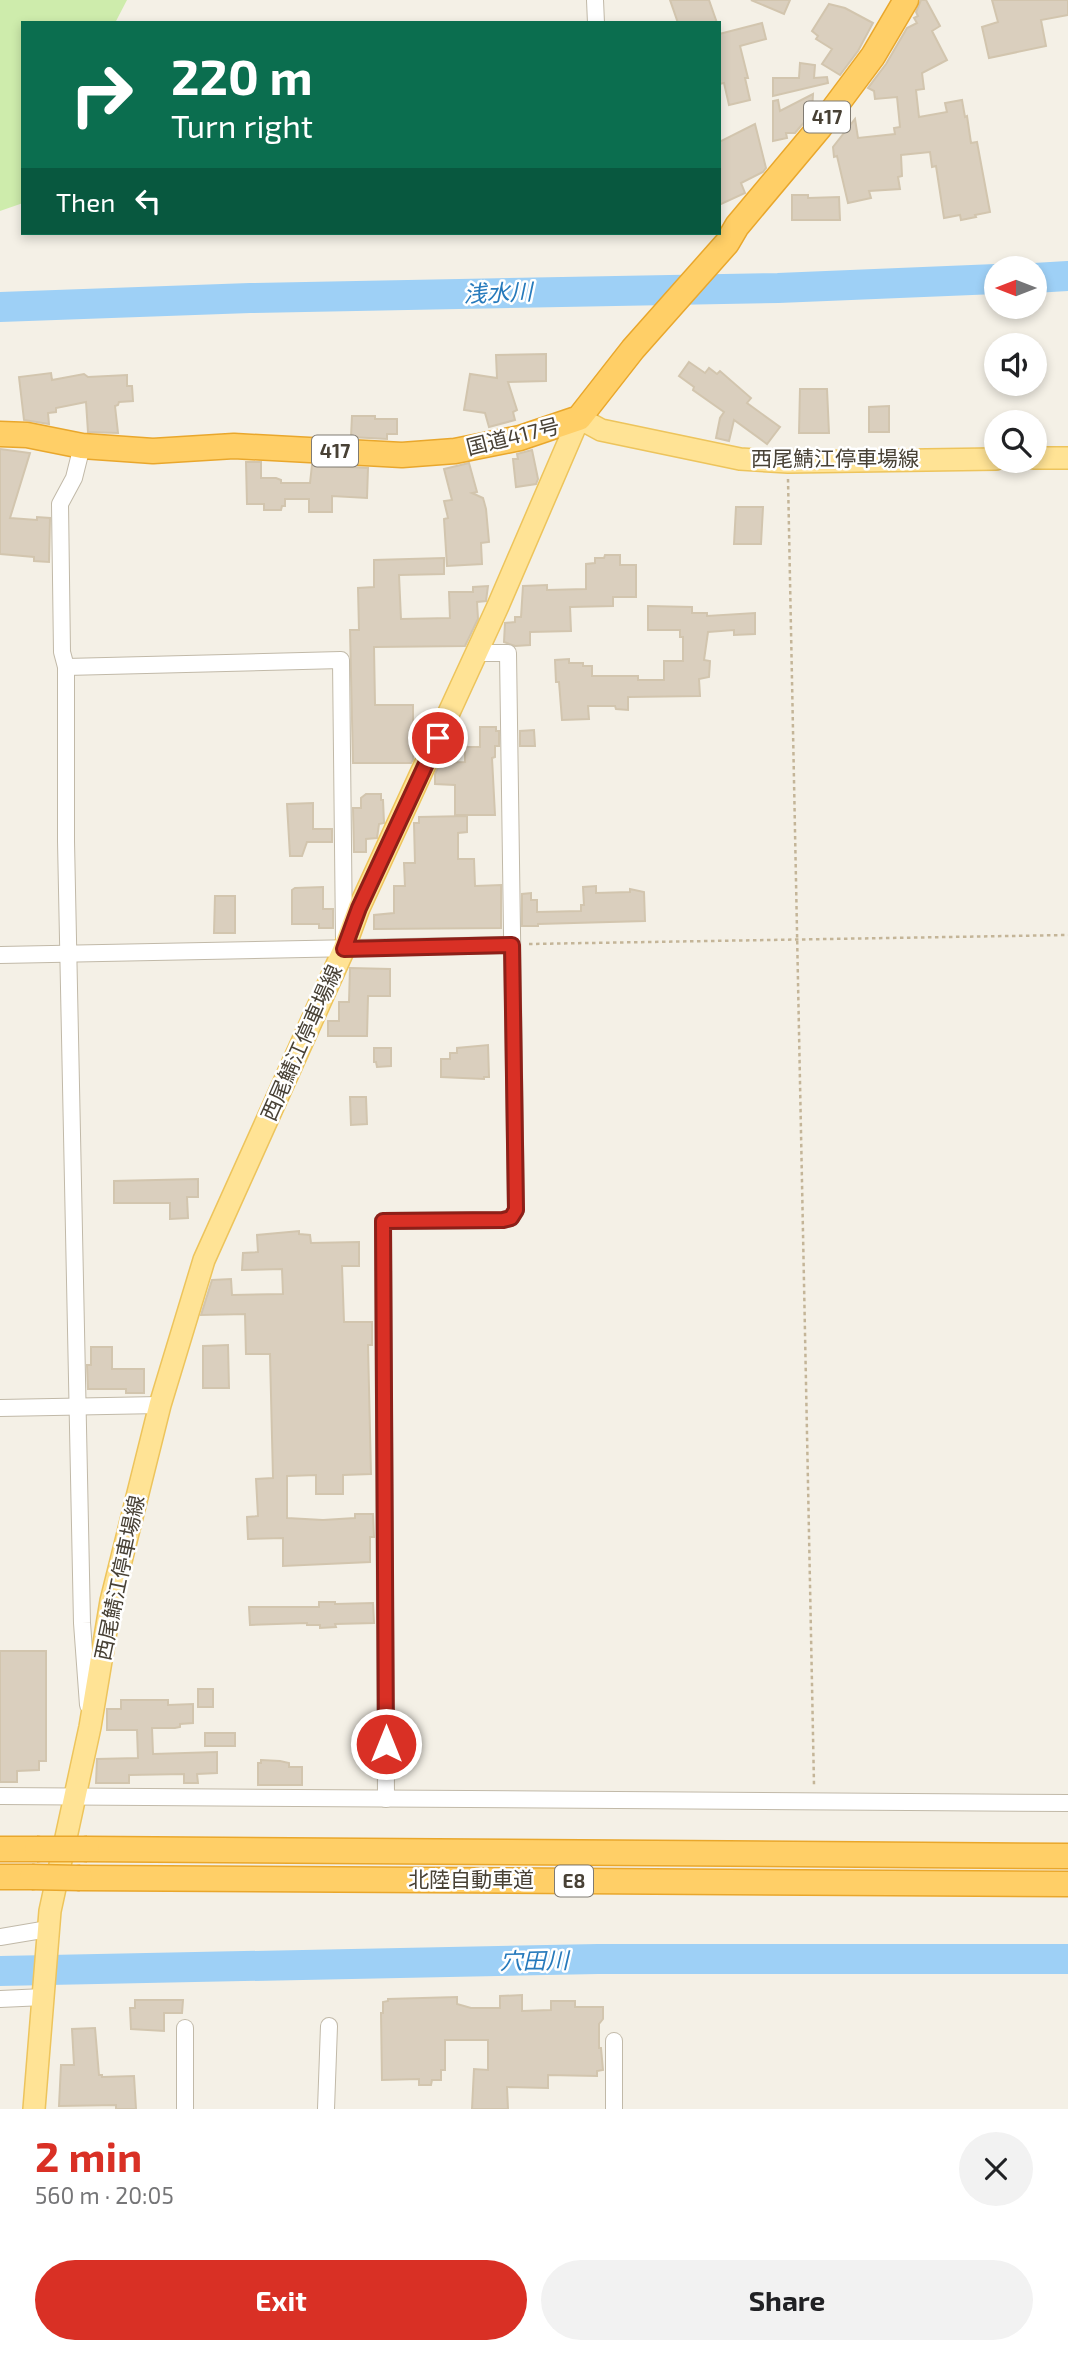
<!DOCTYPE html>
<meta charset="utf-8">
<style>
body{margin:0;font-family:"Exo 2","Noto Sans JP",sans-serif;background:#f2f2f2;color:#202124;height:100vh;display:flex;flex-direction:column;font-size:26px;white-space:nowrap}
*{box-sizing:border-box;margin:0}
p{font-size:23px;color:#757577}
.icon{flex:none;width:38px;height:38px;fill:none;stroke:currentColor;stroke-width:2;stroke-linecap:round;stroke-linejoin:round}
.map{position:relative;height:2109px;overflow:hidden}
.panel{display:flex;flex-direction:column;background:#fff;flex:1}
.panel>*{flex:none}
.guide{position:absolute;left:21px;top:21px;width:700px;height:214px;border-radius:0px;box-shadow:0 4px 10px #0003;background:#0b6e4f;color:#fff;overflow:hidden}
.needle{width:46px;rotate:270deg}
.fabs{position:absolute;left:984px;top:256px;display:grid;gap:14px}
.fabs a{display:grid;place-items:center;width:63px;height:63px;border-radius:50%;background:#fff;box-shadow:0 4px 10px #0003;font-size:35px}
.pin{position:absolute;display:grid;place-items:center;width:60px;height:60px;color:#fff;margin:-30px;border:4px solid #fff;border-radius:50%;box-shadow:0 2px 7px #0007}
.me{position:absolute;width:77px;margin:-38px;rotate:0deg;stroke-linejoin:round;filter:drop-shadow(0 0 5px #0008)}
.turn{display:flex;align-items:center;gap:24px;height:147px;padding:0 35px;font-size:32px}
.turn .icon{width:91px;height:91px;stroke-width:2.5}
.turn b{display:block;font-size:49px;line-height:60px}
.then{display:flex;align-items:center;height:66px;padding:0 35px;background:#0003;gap:14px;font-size:26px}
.round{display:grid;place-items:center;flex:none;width:74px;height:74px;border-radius:37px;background:#f2f2f2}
.head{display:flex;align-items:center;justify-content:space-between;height:119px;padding:0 35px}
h1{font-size:42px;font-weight:700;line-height:52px;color:#d93025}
.button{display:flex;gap:14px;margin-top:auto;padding:14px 35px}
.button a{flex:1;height:80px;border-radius:42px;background:#d93025;color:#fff;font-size:28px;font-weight:700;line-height:80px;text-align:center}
.button a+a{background:#f2f2f2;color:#202124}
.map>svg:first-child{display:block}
</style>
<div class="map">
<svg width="1068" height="2109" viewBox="0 0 1068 2109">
<rect width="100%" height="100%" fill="#f4f0e6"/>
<!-- green -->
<path fill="#ceecac" d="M0,0H127L115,23H23V203L0,211Z"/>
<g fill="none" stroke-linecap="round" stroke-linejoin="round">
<!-- river -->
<g stroke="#9ed0f6" stroke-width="30">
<path d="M1034,278L1068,276"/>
<path d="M0,307L250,298L778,288L996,279"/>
<path d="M0,1971L598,1959H1068"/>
</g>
</g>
<!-- building -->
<g fill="#dacfbe" stroke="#d2c5ae" stroke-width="2">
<path d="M670,0H709L717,23H678Z"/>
<path d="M751,0H790L784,14Z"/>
<path d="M921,0H926L940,26L932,31L947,60L922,73L924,89L916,90L919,117L947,112L945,103L962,100L965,117L967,116L971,143L977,142L990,212L975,215L976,217L961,220L960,215L944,218L936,166L932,167L930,152L901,155L902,176L898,177L900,189L869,191L871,198L848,203L837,156L834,157L833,147L855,119L858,138L895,134L894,128L900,127L897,97L875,99L874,91L868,88L886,64L907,28L917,23L914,18L918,16L916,12Z"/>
<path d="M992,0H1068V15L1041,20L1046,46L989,58L982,27L998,22Z"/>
<path d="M829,4L845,8L873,23L858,51L840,75L822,64L832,49L816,39L818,36L812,31Z"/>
<path d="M762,23L766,39L740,46L748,78H745L750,100L729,105L724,83L719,84V34Z"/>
<path d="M800,63L815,65L814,78L827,77L828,83L773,96V78H799Z"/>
<path d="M813,94L812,113L795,133H786L787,138L773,141V101L778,100L780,111Z"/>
<path d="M755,124L766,168L763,172L741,183L745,193L719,205V142Z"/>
<path d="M792,195H808V198L839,197L840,220H792Z"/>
<path d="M546,354V381L508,382L517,410L513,412L515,420L489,427L485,413L464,410L470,374L497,378L496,355Z"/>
<path d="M689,362L705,373L709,368L717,374L720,371L751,398L747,403L780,427L767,444L734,420L729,441L716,438L720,418L724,412L693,390L694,387L679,376Z"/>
<path d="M51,373L52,380L84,374L88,377L127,375V386H132L133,401L119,402L118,405L115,406L118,433L88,432L86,402L56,408V412L48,413L49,424L24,420L19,377Z"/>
<path d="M800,389H827L829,433H799Z"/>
<path d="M889,406V432H869V407Z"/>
<path d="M352,416H375V419H397V434H387V439L351,437Z"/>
<path d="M0,449L30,453L10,518L37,520V517L50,518L49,562L34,561V557L0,554Z"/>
<path d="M532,450L538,479L536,484L516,487L513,459H518L517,454Z"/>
<path d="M246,462H261V478H276L281,480V483H310L312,465L368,468L367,498L332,496V512H309V499H285V506H282L281,510H264V504H247Z"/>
<path d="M469,463L477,492L472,493L483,498L486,509L489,542L481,543L482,564L447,566L444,519L448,518L444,501L452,500L444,469Z"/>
<path d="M736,507H763L761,544H734Z"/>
<path d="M605,555H620V565H636V597H613V606L570,607L571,631L530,632V645L515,646L504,642L505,623L515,622V617H521L523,586L547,585V590L586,589V564L595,563V558H604Z"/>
<path d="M444,558V574L399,575L401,619L450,618L449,592H473V587L488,586L486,601L477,602L478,619L465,646L374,647L375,705H413V760L411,763H353L350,630H359L358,588L374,587V560Z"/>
<path d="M648,606L692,607V613H707V616L755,613V634L734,635V630L708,632L704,660L710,661L709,677L699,679L700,696L628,697V710L616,709L615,706H588L589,719L562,720L559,682H556L555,660L569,659V663H583V666H592V676H638V680H664V661H683V637H680V630H648Z"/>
<path d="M480,727H496V731H499V746H495V757L492,758L495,815H455V785L435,784V774L440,763L465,762V747H480Z"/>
<path d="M534,730L535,746H520V731Z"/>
<path d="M366,794H381V800H383L384,823L379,824L377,838L366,839V852H354L353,808H361V798Z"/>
<path d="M313,803V829H332V842H307L302,856H290L287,804Z"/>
<path d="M467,816V832L458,833V859H474L475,886L501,885V928L374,929V915L394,913V886H405L404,863H415L414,823H419V817Z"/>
<path d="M596,886V893L630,892V889L644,892L645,921L538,924V926H522V894L531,893V900H537V912L581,911V905H584L583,887Z"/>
<path d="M323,887V909H333V928H319V924H292V890L295,888Z"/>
<path d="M215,896H235V933H214Z"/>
<path d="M350,968L390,969V996H368L367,1036H328V1021H339V1002H349Z"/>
<path d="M488,1045L489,1077H484V1079L441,1077V1059H450V1053H457V1048Z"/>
<path d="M374,1048H391V1066L377,1067L376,1062H374Z"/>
<path d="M350,1097H366L367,1124L351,1125Z"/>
<path d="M198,1179V1197H187L188,1218L170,1219V1203H114V1181Z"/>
<path d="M299,1231V1234L310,1235L311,1243L359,1242V1266H342L344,1322H372V1345H368L371,1474L343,1475V1494H316V1475L287,1476V1518L323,1520L355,1518V1514H373L374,1537H370V1562L283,1566V1538L248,1539L247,1517L258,1516L256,1479L273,1478L270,1354H246L245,1314L201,1315L212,1280L231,1279L232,1295L283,1294L282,1269L242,1270L243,1253L258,1252L257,1235Z"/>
<path d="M228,1345L229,1388H203V1346Z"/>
<path d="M91,1347H112V1369H144V1393H126V1389H88L87,1365H91Z"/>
<path d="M319,1602H335V1604L373,1603L374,1623L335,1624L336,1627L320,1628V1625H307V1623L250,1625L249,1607H319Z"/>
<path d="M0,1651H46V1761H39V1770L17,1771V1782H0Z"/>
<rect x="198" y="1689" width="15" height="18"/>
<path d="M121,1700H168V1705L193,1704V1723L180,1724V1727L175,1728H152L153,1754L217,1752V1773L197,1774L198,1783H184V1774L129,1775V1783H96L97,1759L138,1758L137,1730H107V1709H121Z"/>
<rect x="205" y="1733" width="30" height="13"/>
<path d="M261,1760L280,1761L289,1763V1767H302V1785H258V1763H261Z"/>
<path d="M522,1995V2011L551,2010V2001H575V2007H603V2019L599,2024V2048H601L603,2070L597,2071V2076L548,2075V2088L507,2087L508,2109H472L474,2069L488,2070V2040H445V2070H441V2080H432L431,2085H419V2079L382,2080L381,2013H383V2002L388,2001V1999L457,1997V2004L471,2008H500V1996Z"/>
<path d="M135,2000H183L182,2013H164V2031L131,2029L130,2008H135Z"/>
<path d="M95,2028L99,2075H102V2077L134,2076L136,2109H116V2105L59,2106L61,2065H74L72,2029Z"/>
</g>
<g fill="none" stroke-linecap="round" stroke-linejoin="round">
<!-- minor casing -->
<g stroke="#c1b9a8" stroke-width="18">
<g id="minor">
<path d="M595,0L596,23"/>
<path d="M82,446L74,478L60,504L62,652L66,667V841L82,1623L88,1705"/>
<path d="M66,667L341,660L344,939"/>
<path d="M0,955L512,945"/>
<path d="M0,1408L160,1405"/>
<path d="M0,1796L1068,1803"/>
<path d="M386,1799L383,1221L503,1220L511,1218L516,1210L508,653H475"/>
<path d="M0,1937L48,1929"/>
<path d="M0,1999L44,1997"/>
<path d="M614,2041V2109"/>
<path d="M185,2109V2028"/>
<path d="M326,2109L329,2026"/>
</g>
</g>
<!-- major casing -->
<g stroke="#edc45c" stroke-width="24">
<g id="major">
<path d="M1034,458H1068"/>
<path d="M34,2109L50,1911L90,1727L111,1601L160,1405L204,1260L344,949L359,908L498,606L579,418L601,430L740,459L788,462L996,459"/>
</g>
</g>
<!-- highway casing -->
<g stroke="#e9a72c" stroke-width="27">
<g id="highway">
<path d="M0,434L27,435L82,446L153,451L234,446L402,455L455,451L520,438L579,418L633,349L727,243L737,226L820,127L873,56L906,0"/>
<path d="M0,1849H37"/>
<path d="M87,1849L1068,1856"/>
<path d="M0,1877H32"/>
<path d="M80,1878L1068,1884"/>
</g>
</g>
<!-- path -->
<g stroke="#c4b598" stroke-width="2.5" stroke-dasharray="3.5 3.5" stroke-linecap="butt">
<path d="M788,479L814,1785"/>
<path d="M529,944L1068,935"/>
</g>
<!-- minor -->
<use href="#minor" stroke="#fff" stroke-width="16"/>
<!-- major -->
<use href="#major" stroke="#ffe395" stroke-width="21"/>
<!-- highway -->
<use href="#highway" stroke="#ffcf67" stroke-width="24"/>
<!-- highway-bridge casing -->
<g stroke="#e9a72c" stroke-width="27" stroke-linecap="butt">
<g id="highway-bridge">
<path d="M37,1849H87"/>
<path d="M32,1877L80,1878"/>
</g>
</g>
<!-- highway-bridge -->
<use href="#highway-bridge" stroke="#ffcf67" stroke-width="24"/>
</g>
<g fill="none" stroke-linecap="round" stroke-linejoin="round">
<!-- route casing -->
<g stroke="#8d1f18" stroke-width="18">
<path id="route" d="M386,1744L383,1221L503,1220L511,1218L516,1210L512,945L344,949L359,908L438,738"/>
</g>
<!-- route -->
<use href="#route" stroke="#d93025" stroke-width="12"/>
</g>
<g text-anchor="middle" stroke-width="5" stroke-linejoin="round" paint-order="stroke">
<!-- shield labels -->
<g fill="#fff" stroke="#7f7a72" stroke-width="2">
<rect x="804" y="101.5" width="46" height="31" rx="5"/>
<rect x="312" y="435.5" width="46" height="31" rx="5"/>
<rect x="555" y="1865.5" width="38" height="31" rx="5"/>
</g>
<g font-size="19" font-weight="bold" fill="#484135">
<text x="827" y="124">417</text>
<text x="335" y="458">417</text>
<text x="574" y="1888">E8</text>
</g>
<!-- street labels -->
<g font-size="21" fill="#484135" stroke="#fff">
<text transform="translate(513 437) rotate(-14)" y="7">国道417号</text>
<text x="835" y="466">西尾鯖江停車場線</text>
<text transform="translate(302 1043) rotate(-66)" y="7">西尾鯖江停車場線</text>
<text transform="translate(120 1578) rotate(-78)" y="7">西尾鯖江停車場線</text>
<text x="471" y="1887">北陸自動車道</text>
</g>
<!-- water labels -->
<g font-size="23" font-style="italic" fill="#267abc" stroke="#fff">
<text transform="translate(498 293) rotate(-2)" y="8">浅水川</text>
<text transform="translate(534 1961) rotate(-1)" y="8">穴田川</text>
</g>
</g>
</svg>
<div class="fabs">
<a><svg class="needle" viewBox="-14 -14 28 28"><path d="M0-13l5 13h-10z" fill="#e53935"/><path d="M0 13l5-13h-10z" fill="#757577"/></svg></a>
<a><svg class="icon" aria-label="sound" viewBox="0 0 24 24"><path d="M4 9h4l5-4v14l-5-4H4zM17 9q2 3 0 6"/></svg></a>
<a><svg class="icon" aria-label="search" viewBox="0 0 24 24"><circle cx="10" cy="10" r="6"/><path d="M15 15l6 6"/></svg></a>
</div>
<div class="pin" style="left:438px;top:738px;background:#d93025"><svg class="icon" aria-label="arrive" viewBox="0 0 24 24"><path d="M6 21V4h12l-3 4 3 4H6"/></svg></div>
<svg class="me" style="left:386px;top:1744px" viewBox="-20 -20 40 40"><circle r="17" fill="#d93025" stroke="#fff" stroke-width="3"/><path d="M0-11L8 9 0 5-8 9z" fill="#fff"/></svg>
<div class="guide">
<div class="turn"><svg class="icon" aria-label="right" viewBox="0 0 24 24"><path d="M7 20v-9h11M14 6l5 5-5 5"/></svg><div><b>220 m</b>Turn right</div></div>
<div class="then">Then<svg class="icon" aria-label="left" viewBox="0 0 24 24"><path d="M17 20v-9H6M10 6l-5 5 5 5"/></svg></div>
</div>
</div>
<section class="panel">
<div class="head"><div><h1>2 min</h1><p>560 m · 20:05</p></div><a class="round"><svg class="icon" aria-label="close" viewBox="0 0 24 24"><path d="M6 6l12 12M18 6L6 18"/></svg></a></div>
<div class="button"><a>Exit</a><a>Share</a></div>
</section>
